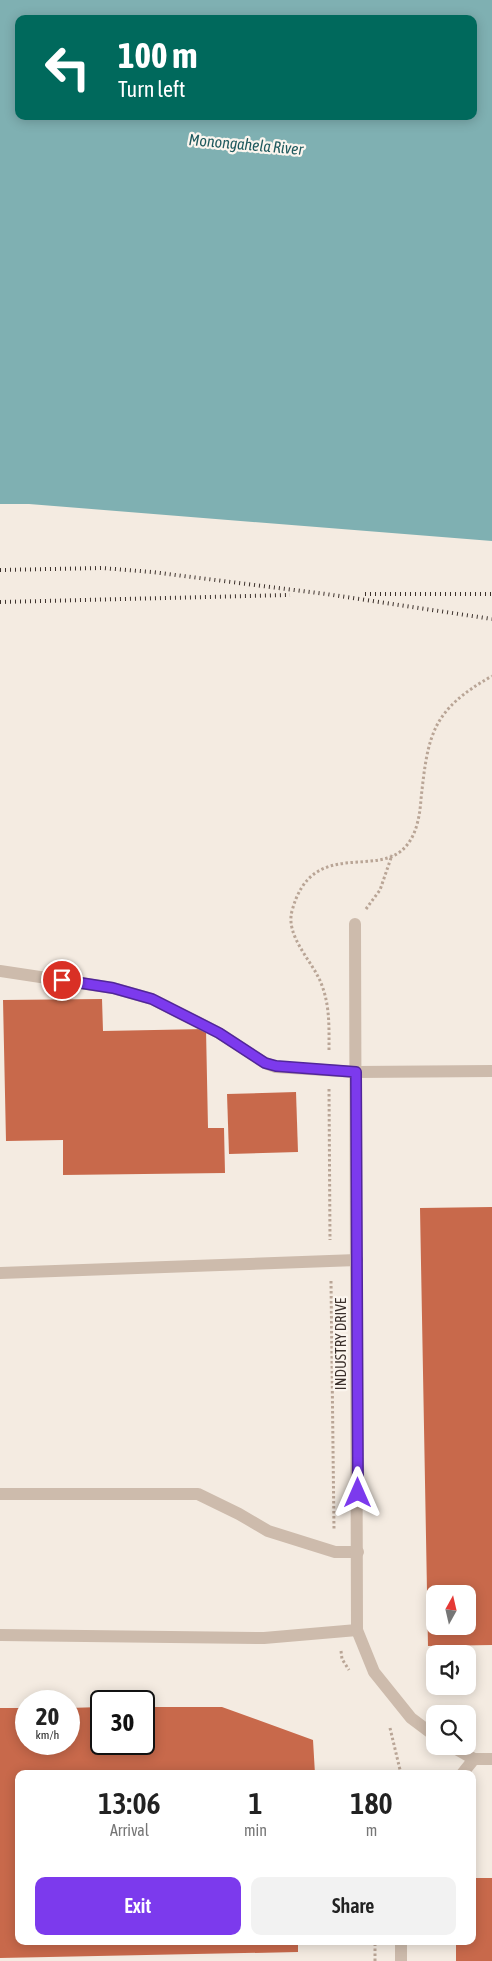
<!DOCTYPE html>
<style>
body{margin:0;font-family:"Asap Condensed",sans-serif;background:#f2f2f2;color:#222;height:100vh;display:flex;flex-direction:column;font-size:19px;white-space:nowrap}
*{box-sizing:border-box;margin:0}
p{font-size:16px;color:#767676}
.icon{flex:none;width:28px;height:28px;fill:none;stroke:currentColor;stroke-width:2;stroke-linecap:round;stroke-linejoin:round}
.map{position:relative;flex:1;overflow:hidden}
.side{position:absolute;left:15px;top:1770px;width:461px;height:175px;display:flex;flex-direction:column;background:#fff;border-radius:10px;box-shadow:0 2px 12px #0003}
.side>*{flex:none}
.banner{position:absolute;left:15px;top:15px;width:462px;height:105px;border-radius:10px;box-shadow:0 2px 12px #0003;background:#00695c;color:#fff;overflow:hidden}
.needle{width:32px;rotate:8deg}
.controls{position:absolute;left:426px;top:1585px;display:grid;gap:10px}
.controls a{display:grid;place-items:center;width:50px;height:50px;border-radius:10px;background:#fff;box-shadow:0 2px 12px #0003;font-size:25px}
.speed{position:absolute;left:15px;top:1690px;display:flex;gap:10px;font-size:25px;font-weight:700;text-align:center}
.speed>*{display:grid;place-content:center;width:65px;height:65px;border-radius:50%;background:#fff;box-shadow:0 2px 12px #0003;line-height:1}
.speed small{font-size:12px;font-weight:400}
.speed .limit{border:2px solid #111;border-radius:8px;background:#fff;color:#111}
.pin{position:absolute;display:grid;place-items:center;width:42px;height:42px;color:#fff;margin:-21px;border:2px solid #fff;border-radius:50%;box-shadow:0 1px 5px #0007}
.me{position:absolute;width:55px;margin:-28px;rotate:0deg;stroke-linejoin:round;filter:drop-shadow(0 0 4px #0008)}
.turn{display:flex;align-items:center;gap:18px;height:105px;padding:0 20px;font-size:22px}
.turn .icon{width:65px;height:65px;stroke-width:2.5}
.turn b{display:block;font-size:35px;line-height:42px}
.eta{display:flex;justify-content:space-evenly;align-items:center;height:85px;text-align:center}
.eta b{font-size:30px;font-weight:600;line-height:35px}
.primary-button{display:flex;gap:10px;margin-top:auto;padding:10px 20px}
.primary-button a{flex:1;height:58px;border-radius:10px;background:#7c3aed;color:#fff;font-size:20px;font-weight:600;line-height:58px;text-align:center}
.primary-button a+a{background:#f2f2f2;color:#222}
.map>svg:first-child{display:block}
</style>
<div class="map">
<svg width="492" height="1961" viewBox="0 0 492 1961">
<rect width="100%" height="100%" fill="#f4ebe1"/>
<!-- water -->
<path fill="#7fb0b2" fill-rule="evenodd" d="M0,0H492V541L29,504H0ZM19,19H474V116H19Z"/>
<!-- building -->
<g fill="#c8694b" fill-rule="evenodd">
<path d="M102,999L103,1031L206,1029L208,1128H224L225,1173L63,1175V1140L6,1141L3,1000Z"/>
<path d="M296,1092L298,1152L229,1154L227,1094Z"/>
<path d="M492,1207V1645L428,1646L420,1208ZM435,1594H468V1626H435Z"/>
<path d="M101,1707V1744H144V1707H222L313,1740L315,1774H19V1941H298V1952L0,1958V1708H26V1744H69V1708Z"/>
<path d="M472,1878H492V1961H456V1941H472Z"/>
</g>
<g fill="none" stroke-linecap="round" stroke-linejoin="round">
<!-- path -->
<g stroke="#b9a596" stroke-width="3" stroke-dasharray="2.5 2.5" stroke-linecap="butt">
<path d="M366,909L380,890L392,855"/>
<path d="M329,1050C329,1027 330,1005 321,983C313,962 285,936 292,911C312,835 379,881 407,845C417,833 420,814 421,799C428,734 432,710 492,676"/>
<path d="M329,1089L330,1240"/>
<path d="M331,1281L334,1530"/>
<path d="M341,1651L342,1659L349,1670"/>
<path d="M390,1728L401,1774"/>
<path d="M375,1961V1941"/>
</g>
<!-- service -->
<g stroke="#cdbbac" stroke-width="12">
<path d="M0,971L113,988L152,999L219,1033L265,1063L276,1067L356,1072"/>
<path d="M0,1273L357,1260"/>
<path d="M0,1494H198L239,1514L268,1531L335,1552H358"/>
<path d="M0,1635L264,1638L357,1630"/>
</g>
<!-- minor -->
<g stroke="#cdbbac" stroke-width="12">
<path d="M355,924L357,1630L374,1672L411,1718L435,1736"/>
<path d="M356,1072L492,1071"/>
<path d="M451,1746L474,1759H492"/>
<path d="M462,1774L474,1759"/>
<path d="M401,1941V1961"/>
</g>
<!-- rail -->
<g stroke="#3b302b" stroke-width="4" stroke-dasharray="1 4" stroke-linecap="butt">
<path d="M0,570L102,568L152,572L326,594L492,619"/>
<path d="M365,594H492"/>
<path d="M0,602L290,595"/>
</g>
</g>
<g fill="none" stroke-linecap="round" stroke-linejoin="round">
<!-- route casing -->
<g stroke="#51269a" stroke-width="12">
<path id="route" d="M62,980L113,988L152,999L219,1033L265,1063L276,1066L356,1072L358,1493"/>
</g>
<!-- route -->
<use href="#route" stroke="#7c3aed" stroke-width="9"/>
</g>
<g text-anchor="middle" stroke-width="4.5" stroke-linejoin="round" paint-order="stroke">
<!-- street labels -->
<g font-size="15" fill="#3b302b" stroke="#fbf5ee">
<text transform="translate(341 1344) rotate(-90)" y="5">INDUSTRY DRIVE</text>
</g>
<!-- water labels -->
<g font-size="16" font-style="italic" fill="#1f5a5e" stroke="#fbf5ee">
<text transform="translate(246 144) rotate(5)" y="6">Monongahela River</text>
</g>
</g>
</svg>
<div class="controls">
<a><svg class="needle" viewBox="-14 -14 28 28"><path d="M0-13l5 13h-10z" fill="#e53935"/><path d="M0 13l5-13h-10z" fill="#767676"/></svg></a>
<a><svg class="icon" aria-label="sound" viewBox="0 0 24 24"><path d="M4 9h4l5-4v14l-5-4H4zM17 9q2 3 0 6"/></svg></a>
<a><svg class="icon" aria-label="search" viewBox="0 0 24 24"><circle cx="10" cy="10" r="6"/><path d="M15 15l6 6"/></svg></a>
</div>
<div class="speed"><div>20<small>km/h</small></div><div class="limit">30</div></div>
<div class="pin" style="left:62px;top:980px;background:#d93025"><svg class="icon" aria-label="arrive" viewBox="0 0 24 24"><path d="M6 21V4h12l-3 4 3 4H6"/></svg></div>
<svg class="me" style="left:358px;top:1493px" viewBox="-20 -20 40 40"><path d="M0-17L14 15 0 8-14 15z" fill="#7c3aed" stroke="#fff" stroke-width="4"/></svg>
<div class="banner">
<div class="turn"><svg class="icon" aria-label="left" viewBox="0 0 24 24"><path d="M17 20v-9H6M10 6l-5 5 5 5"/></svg><div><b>100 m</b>Turn left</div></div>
</div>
<section class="side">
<div class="eta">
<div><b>13:06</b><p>Arrival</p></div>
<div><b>1</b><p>min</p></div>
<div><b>180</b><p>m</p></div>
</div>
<div class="primary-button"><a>Exit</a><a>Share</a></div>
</section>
</div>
